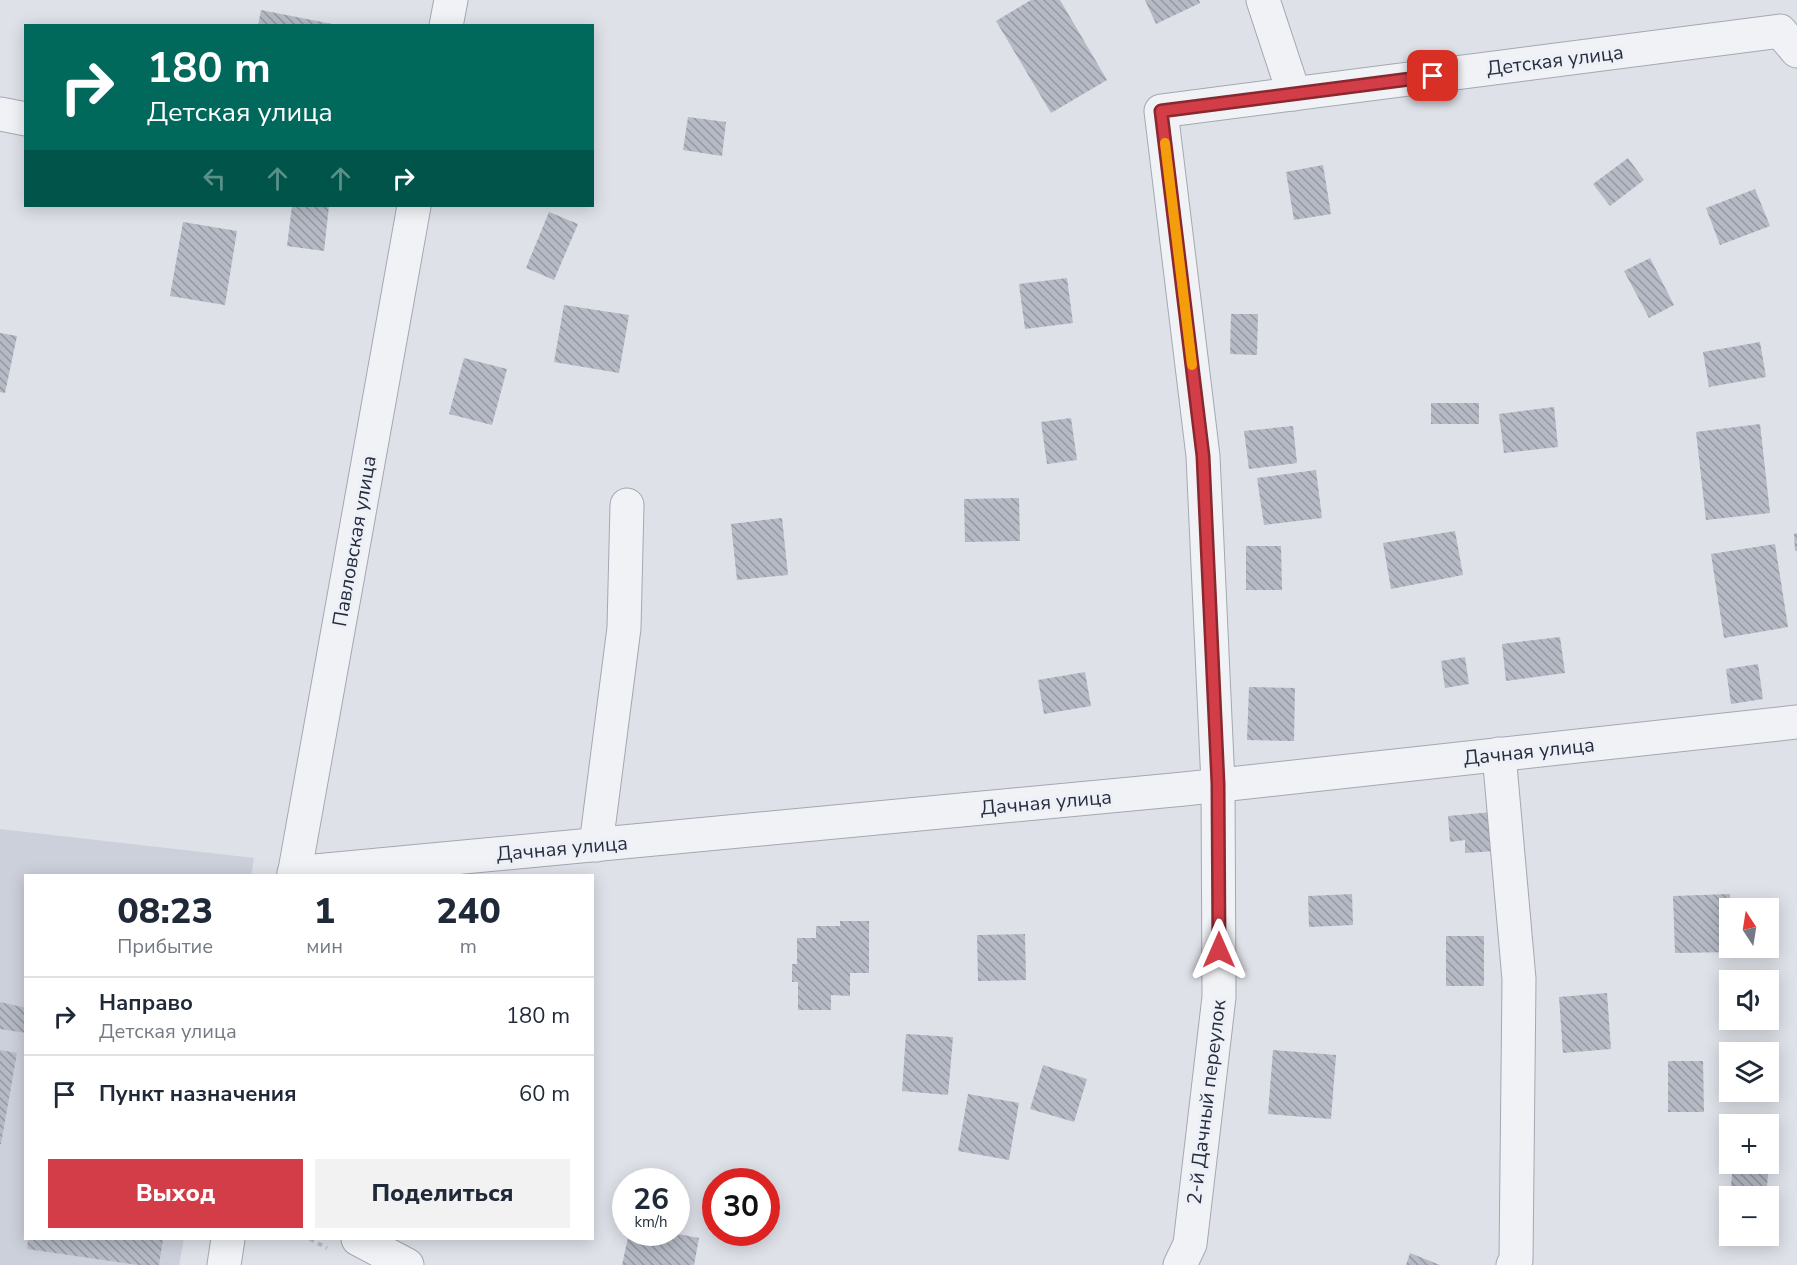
<!DOCTYPE html>
<html lang="ru">
<meta charset="utf-8">
<style>
body{margin:0;font-family:"Nunito Sans",sans-serif;background:#f2f2f3;color:#1f2937;height:100vh;display:flex;flex-direction:column;font-size:22px;white-space:nowrap}
*{box-sizing:border-box;margin:0}
p{font-size:20px;color:#747a83}
.icon{flex:none;width:33px;height:33px;fill:none;stroke:currentColor;stroke-width:2;stroke-linecap:round;stroke-linejoin:round}
.map{position:relative;flex:1;overflow:hidden}
.details{position:absolute;left:24px;top:874px;width:570px;height:366px;display:flex;flex-direction:column;background:#fff;border-radius:0px;box-shadow:0 3px 15px #0003}
.details>*{flex:none}
.guide{position:absolute;left:24px;top:24px;width:570px;height:183px;border-radius:0px;box-shadow:0 3px 15px #0003;background:#00695c;color:#fff;overflow:hidden}
.needle{width:39px;rotate:348deg}
.controls{position:absolute;left:1719px;top:898px;display:grid;gap:12px}
.controls a{display:grid;place-items:center;width:60px;height:60px;border-radius:0px;background:#fff;box-shadow:0 3px 15px #0003;font-size:30px}
.speed{position:absolute;left:612px;top:1168px;display:flex;gap:12px;font-size:30px;font-weight:700;text-align:center}
.speed>*{display:grid;place-content:center;width:78px;height:78px;border-radius:50%;background:#fff;box-shadow:0 3px 15px #0003;line-height:1}
.speed small{font-size:15px;font-weight:400}
.speed .limit{border:9px solid #d22;background:#fff;color:#111}
.pin{position:absolute;display:grid;place-items:center;width:51px;height:51px;color:#fff;margin:-26px;border-radius:12px;box-shadow:0 3px 9px #0006}
.me{position:absolute;width:66px;margin:-33px;rotate:0deg;stroke-linejoin:round;filter:drop-shadow(0 0 4px #0008)}
.turn{display:flex;align-items:center;gap:21px;height:126px;padding:0 24px;font-size:27px}
.turn .icon{width:78px;height:78px;stroke-width:2.5}
.turn b{display:block;font-size:42px;line-height:51px}
.lanes{display:flex;align-items:center;height:57px;padding:0 24px;background:#0003;justify-content:center;gap:30px;direction:ltr}
.lanes .off{opacity:.35}
.eta{display:flex;justify-content:space-evenly;align-items:center;height:102px;text-align:center}
.eta b{font-size:36px;font-weight:800;line-height:42px}
.action{display:flex;gap:12px;margin-top:auto;padding:12px 24px}
.action a{flex:1;height:69px;border-radius:0px;background:#d33d48;color:#fff;font-size:24px;font-weight:800;line-height:69px;text-align:center}
.action a+a{background:#f2f2f3;color:#1f2937}
ul{padding:0;list-style:none}
li{display:flex;align-items:center;gap:18px;height:78px;padding:0 24px;border-top:2px solid #e0e1e3}
li div{flex:1}
li b{display:block;font-size:22px}
li em{font-style:normal}
.map>svg:first-child{display:block}
</style>
<div class="map">
<svg width="1797" height="1265" viewBox="0 0 1797 1265">
<defs>
<pattern id="building-back-hatch" width="6" height="6" patternUnits="userSpaceOnUse" patternTransform="scale(1.5)"><rect width="6" height="6" fill="#b5bac5"/><path d="M-1 5l2 2M0 0l6 6M5-1l2 2" fill="none" stroke="#9398a1"/></pattern>
</defs>
<rect width="100%" height="100%" fill="#dee1e8"/>
<!-- built -->
<path fill="#ccd0da" d="M0,829L254,858L251,876H26V1239H184L179,1265H0Z"/>
<!-- building -->
<g fill="url(#building-back-hatch)">
<path d="M1031,0H1060L1107,80L1051,113L996,21Z"/>
<path d="M1145,0H1199L1200,3L1156,24Z"/>
<path d="M261,10L332,24L331,26H258Z"/>
<path d="M688,117L726,122L722,156L683,150Z"/>
<path d="M1628,158L1644,180L1610,206L1593,184Z"/>
<path d="M1323,165L1331,214L1294,220L1286,172Z"/>
<path d="M1755,189L1770,226L1720,245L1706,208Z"/>
<path d="M292,206H329L324,251L287,246Z"/>
<path d="M549,212L578,224L554,280L526,268Z"/>
<path d="M183,222L237,231L225,305L170,296Z"/>
<path d="M1650,258L1674,305L1649,318L1624,271Z"/>
<path d="M1067,278L1073,323L1025,329L1019,284Z"/>
<path d="M564,305L629,315L619,373L554,362Z"/>
<path d="M1231,314H1258L1257,355L1230,354Z"/>
<path d="M0,333L17,336L5,393L0,392Z"/>
<path d="M1760,342L1766,377L1709,387L1703,352Z"/>
<path d="M464,358L507,369L492,425L449,414Z"/>
<rect x="1431" y="403" width="48" height="21"/>
<path d="M1554,407L1558,447L1504,453L1499,414Z"/>
<path d="M1071,418L1077,460L1047,464L1041,422Z"/>
<path d="M1760,424L1770,513L1706,520L1696,432Z"/>
<path d="M1293,426L1297,463L1249,469L1244,431Z"/>
<path d="M1316,470L1322,518L1264,525L1257,478Z"/>
<path d="M1019,498L1020,541L965,542L964,499Z"/>
<path d="M782,518L788,575L737,580L731,524Z"/>
<path d="M1455,531L1463,575L1391,589L1383,543Z"/>
<path d="M1797,533V551H1795L1794,534Z"/>
<path d="M1775,544L1788,627L1724,638L1711,554Z"/>
<path d="M1246,546H1281L1282,590H1246Z"/>
<path d="M1560,637L1565,673L1506,681L1502,644Z"/>
<path d="M1465,657L1469,684L1445,688L1441,661Z"/>
<path d="M1758,664L1763,699L1731,704L1726,669Z"/>
<path d="M1085,672L1091,706L1044,714L1038,680Z"/>
<path d="M1249,687L1295,688L1294,741L1247,740Z"/>
<path d="M1493,812L1496,851L1465,853V840L1450,842L1448,816Z"/>
<path d="M1352,894L1353,925L1309,927L1308,896Z"/>
<path d="M1730,894V948H1732V952L1675,953L1673,896Z"/>
<path d="M840,921H869V973H850V996L831,995V1010H798V982H792V964H797V938H816V926H840Z"/>
<path d="M1025,934L1026,980L978,981L977,935Z"/>
<rect x="1446" y="936" width="38" height="50"/>
<path d="M1607,993L1611,1049L1563,1053L1559,997Z"/>
<path d="M0,1002L26,1008V1033L0,1029Z"/>
<path d="M906,1034L953,1037L948,1095L902,1091Z"/>
<path d="M0,1050L17,1053L1,1144H0Z"/>
<path d="M1273,1050L1336,1055L1331,1119L1268,1114Z"/>
<path d="M1668,1061H1703L1704,1112H1668Z"/>
<path d="M1043,1065L1087,1079L1074,1122L1030,1109Z"/>
<path d="M968,1094L1019,1103L1009,1160L958,1151Z"/>
<path d="M1733,1164H1769L1766,1197H1730Z"/>
<path d="M1728,1218H1730V1237H1726Z"/>
<path d="M629,1233H673L699,1238L694,1265H622Z"/>
<path d="M1735,1236H1762V1240L1735,1238Z"/>
<path d="M28,1239H163L159,1265H138L27,1249Z"/>
<path d="M1410,1253L1440,1265H1406Z"/>
</g>
<g fill="none" stroke-linecap="round" stroke-linejoin="round">
<!-- minor casing -->
<g stroke="#a3a8b2" stroke-width="35">
<g id="minor">
<path d="M1263,0L1294,94"/>
<path d="M446,26L451,0"/>
<path d="M0,114L26,119"/>
<path d="M1499,754L1519,979L1516,1260L1513,1265"/>
<path d="M596,845L624,628L627,505"/>
<path d="M294,873L1184,789L1797,722"/>
<path d="M294,876L414,206"/>
<path d="M358,1239L407,1265"/>
<path d="M224,1265L228,1239"/>
<path d="M1180,1265L1190,1244L1219,997L1218,784L1203,456L1161,111L1780,31L1797,51"/>
</g>
</g>
<!-- path -->
<path stroke="#bcbfc6" stroke-width="4" stroke-dasharray="4.5 4.5" stroke-linecap="butt" d="M310,1239L327,1248"/>
<!-- minor -->
<use href="#minor" stroke="#f1f2f6" stroke-width="33"/>
</g>
<g fill="none" stroke-linecap="round" stroke-linejoin="round">
<!-- route casing -->
<g stroke="#89282f" stroke-width="15">
<path id="route" d="M1219,950L1218,784L1203,456L1161,111L1433,76"/>
</g>
<!-- route -->
<use href="#route" stroke="#d33d48" stroke-width="10"/>
<!-- slow -->
<path stroke="#f59e0b" stroke-width="10" d="M1165,143L1192,365"/>
</g>
<g text-anchor="middle" stroke-width="6" stroke-linejoin="round" paint-order="stroke">
<!-- street labels -->
<g font-size="20" fill="#272e3f" stroke="#edf0f6">
<text transform="translate(1555 60) rotate(-7)" y="7">Детская улица</text>
<text transform="translate(354 541) rotate(-80)" y="7">Павловская улица</text>
<text transform="translate(1529 751) rotate(-6)" y="7">Дачная улица</text>
<text transform="translate(1046 802) rotate(-5)" y="7">Дачная улица</text>
<text transform="translate(562 848) rotate(-5)" y="7">Дачная улица</text>
<text transform="translate(1206 1102) rotate(-83)" y="7">2-й Дачный переулок</text>
</g>
</g>
</svg>
<div class="controls">
<a><svg class="needle" viewBox="-14 -14 28 28"><path d="M0-13l5 13h-10z" fill="#e53935"/><path d="M0 13l5-13h-10z" fill="#747a83"/></svg></a>
<a><svg class="icon" aria-label="sound" viewBox="0 0 24 24"><path d="M4 9h4l5-4v14l-5-4H4zM17 9q2 3 0 6"/></svg></a>
<a><svg class="icon" aria-label="layers" viewBox="0 0 24 24"><path d="M12 4l9 5-9 5-9-5zM3 14l9 5 9-5"/></svg></a>
<a>+</a>
<a>−</a>
</div>
<div class="speed"><div>26<small>km/h</small></div><div class="limit">30</div></div>
<div class="pin" style="left:1433px;top:76px;background:#d93025"><svg class="icon" aria-label="arrive" viewBox="0 0 24 24"><path d="M6 21V4h12l-3 4 3 4H6"/></svg></div>
<svg class="me" style="left:1219px;top:950px" viewBox="-20 -20 40 40"><path d="M0-17L14 15 0 8-14 15z" fill="#d33d48" stroke="#fff" stroke-width="4"/></svg>
<div class="guide">
<div class="turn"><svg class="icon" aria-label="right" viewBox="0 0 24 24"><path d="M7 20v-9h11M14 6l5 5-5 5"/></svg><div><b>180 m</b>Детская улица</div></div>
<div class="lanes"><svg class="icon off" aria-label="left" viewBox="0 0 24 24"><path d="M17 20v-9H6M10 6l-5 5 5 5"/></svg><svg class="icon off" aria-label="ahead" viewBox="0 0 24 24"><path d="M12 20V5M6 11l6-6 6 6"/></svg><svg class="icon off" aria-label="ahead" viewBox="0 0 24 24"><path d="M12 20V5M6 11l6-6 6 6"/></svg><svg class="icon" aria-label="right" viewBox="0 0 24 24"><path d="M7 20v-9h11M14 6l5 5-5 5"/></svg></div>
</div>
<section class="details">
<div class="eta">
<div><b>08:23</b><p>Прибытие</p></div>
<div><b>1</b><p>мин</p></div>
<div><b>240</b><p>m</p></div>
</div>
<ul>
<li><svg class="icon" aria-label="right" viewBox="0 0 24 24"><path d="M7 20v-9h11M14 6l5 5-5 5"/></svg><div><b>Направо</b><p>Детская улица</p></div><em>180 m</em></li>
<li><svg class="icon" aria-label="arrive" viewBox="0 0 24 24"><path d="M6 21V4h12l-3 4 3 4H6"/></svg><div><b>Пункт назначения</b></div><em>60 m</em></li>
</ul>
<div class="action"><a>Выход</a><a>Поделиться</a></div>
</section>
</div>
